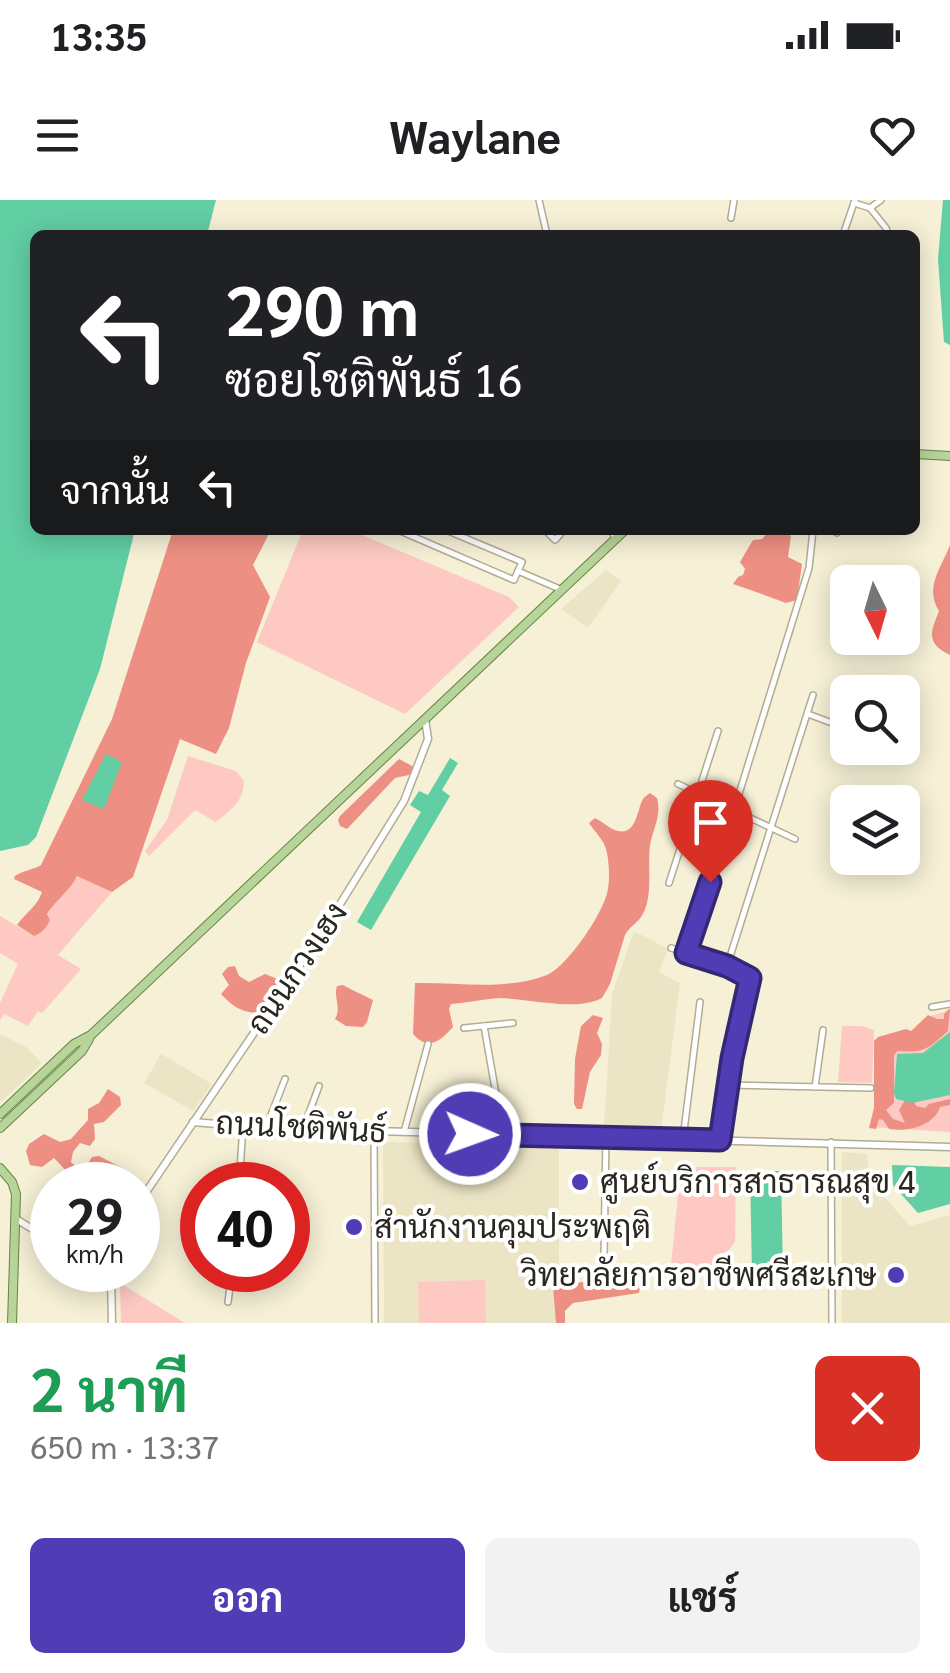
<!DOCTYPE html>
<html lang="th">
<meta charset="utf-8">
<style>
body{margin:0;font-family:Georgia,Sarabun,serif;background:#f2f2f2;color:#202124;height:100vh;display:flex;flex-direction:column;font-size:38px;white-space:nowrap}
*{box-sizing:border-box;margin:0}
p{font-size:32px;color:#757577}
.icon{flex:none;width:55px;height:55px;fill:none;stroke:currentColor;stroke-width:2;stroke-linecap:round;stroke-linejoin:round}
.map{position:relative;height:1123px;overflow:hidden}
.details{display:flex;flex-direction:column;background:#fff;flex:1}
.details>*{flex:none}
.banner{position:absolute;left:30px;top:30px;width:890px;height:305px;border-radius:15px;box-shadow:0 5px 25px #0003;background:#202124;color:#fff;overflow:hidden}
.needle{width:65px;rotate:175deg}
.buttons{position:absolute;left:830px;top:365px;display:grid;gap:20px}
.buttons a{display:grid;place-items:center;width:90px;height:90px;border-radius:15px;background:#fff;box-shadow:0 5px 25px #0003;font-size:50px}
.speed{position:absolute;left:30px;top:962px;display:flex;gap:20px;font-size:50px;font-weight:700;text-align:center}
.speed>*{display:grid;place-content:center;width:130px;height:130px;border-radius:50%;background:#fff;box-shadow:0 5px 25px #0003;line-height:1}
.speed small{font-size:25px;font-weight:400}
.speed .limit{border:15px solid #d22;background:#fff;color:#111}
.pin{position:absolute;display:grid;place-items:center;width:85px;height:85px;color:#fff;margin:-102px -42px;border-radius:50% 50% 50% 0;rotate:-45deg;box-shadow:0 0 10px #0007}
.pin .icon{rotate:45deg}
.me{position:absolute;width:110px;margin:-55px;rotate:92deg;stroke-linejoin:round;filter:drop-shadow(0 0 8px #0008)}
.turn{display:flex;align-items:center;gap:35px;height:210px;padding:0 30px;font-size:45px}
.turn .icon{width:130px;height:130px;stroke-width:2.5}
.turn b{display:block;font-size:70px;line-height:85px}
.then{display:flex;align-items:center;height:95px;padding:0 30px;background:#0003;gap:20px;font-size:38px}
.round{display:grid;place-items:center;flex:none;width:105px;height:105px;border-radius:15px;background:#f2f2f2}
.summary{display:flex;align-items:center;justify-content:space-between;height:170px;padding:0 30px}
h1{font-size:60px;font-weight:700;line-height:75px;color:#1e9e55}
.cta{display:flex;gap:20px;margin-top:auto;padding:20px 30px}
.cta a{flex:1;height:115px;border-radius:15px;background:#503db5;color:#fff;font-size:40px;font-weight:700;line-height:115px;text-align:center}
.cta a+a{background:#f2f2f2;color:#202124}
.status{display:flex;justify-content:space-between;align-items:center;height:70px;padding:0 50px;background:#fff;direction:ltr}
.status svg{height:28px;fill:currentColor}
header{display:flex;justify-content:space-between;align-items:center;height:130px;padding:0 30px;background:#fff;font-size:45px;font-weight:700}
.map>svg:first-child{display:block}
</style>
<div class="status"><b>13:35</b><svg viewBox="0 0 49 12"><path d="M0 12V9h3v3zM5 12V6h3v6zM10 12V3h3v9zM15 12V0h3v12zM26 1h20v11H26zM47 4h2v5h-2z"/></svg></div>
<header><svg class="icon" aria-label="menu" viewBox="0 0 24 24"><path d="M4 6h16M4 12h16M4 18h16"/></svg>Waylane<svg class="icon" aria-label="heart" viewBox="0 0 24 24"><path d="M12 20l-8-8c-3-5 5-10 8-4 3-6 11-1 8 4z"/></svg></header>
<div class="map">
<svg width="950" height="1123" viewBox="0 0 950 1123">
<rect width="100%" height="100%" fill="#f6f0d6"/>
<!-- built -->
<g fill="#ece5c5">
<path d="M606,370L621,381L588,428L561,409Z"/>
<path d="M634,731L668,749L659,772L680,783L661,931L604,930L612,794Z"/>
<path d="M0,834L26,847L42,863L0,903Z"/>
<path d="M161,854L212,884L193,911L144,883Z"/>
<path d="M383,942L559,946V1123H384Z"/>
<path d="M842,952L867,954L870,981L910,1026L950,1015V1123H842Z"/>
</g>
<!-- green -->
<g fill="#fdc9c2">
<path d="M303,330H350L509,397L519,407L405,514L257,442Z"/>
<path d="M188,556L236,571L244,581C243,602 232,609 216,622L195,610L149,656L145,651L167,620Z"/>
<path d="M77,675L112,692L58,755L81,769L42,813L38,811L28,826L4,814L0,820V803L18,764L0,753V716L34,736L50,720L47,715C55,701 74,688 77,675Z"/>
<path d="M950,810V932L870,927L874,910L875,840L912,831L931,816Z"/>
<path d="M842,826H861L874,830L872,883L838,882Z"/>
<path d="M697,967H736L735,1042L721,1060L719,1075L663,1076V1067L671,1066L678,995L693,980Z"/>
<path d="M485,1080L486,1123H419L418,1082Z"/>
<path d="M120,1083L185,1123H121Z"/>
</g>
<!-- forest -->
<g fill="#ee8f83">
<path d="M173,330H271L253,365L270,397L246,463L229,528L216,554L180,539L133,677L112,692L77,676C72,689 55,701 47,714L50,720C46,728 42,733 34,736L17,725C26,712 37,707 42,692L14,679L15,676C24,670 33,670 41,665L112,519Z"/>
<path d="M770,330H785L791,336L788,357L802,364L797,400L786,403C768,396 750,390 733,384L738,377L743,375L745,369L740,362L753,340L762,339Z"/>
<path d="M950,345V455C925,443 931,431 939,411C924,386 942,367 950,345Z"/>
<path d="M399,559L414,567L413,571L409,575L395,578L347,629L340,626L338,620L340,616Z"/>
<path d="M650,593L657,598C662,615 653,629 650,645C647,667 654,698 641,717C636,724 630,726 625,735L610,784L602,798C577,812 527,798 499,798C483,799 467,803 451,804L449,809L453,827C441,840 429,852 413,834L415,783C458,782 505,791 547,775C568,766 606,710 608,688C610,678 609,659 606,649C604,640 594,631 589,623L595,618C602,621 611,630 618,631C637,635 637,609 643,599C645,596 648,595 650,593Z"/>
<path d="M235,766L239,776L249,782L265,774L280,780V789L259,813C242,813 232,806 221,794L229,785L222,774L228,767Z"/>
<path d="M343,785C353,791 362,794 373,800L367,822L363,827L346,826L335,819C342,807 333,797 337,786Z"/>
<path d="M950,808L948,831C928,849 925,853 897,851L894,856V903L886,910L893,919L905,923L899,910L905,900L913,899L916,906L925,908L929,904L950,899V905L940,907C934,926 908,932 889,929L883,920L879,919L876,929L869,928L874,908V841L878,837L906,829L911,831L928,815L937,819H944V814Z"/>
<path d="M593,815L603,818L597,833L602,844L601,855L590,872L582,909H577L574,904L575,859L581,826Z"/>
<path d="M108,889L120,897L121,905L104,922L94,924L95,939L90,946L80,943L73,952L71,962L77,968L87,965L92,957L99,956L124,969V985H92L89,980L78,978L77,982H74L71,976L54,958L42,967L30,965L26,951L29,944L44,934L60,942L71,939L88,920V909L99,903Z"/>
<path d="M557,1075H567L573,1082L602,1083L612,1079L636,1077L641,1081L639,1093L573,1103L565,1111V1123H556L553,1086Z"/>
</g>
<!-- water -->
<g fill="#61cea4">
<path d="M0,0H216L207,35H35V330H135L100,469L36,637L28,645L0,651Z"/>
<path d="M943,0H950V145L944,142L938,59Z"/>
<path d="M106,554L122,562L104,609L82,600Z"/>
<path d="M450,558L458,563L442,590L450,596L371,730L357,722L421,612L410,605L419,591L428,595Z"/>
<path d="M950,832V895L912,903L896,899L894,893L897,854L923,853Z"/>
<path d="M892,965L950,967V1004L918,1013L893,985Z"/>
<path d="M750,971H781L783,1075H752Z"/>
</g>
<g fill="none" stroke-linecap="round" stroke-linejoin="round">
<!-- street casing -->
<g stroke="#b1ac94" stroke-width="8">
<g id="street">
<path d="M539,0L547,35"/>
<path d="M854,3L870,8L881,0"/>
<path d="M870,8L886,28L888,35"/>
<path d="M731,18L734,0"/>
<path d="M843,35L855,0"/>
<path d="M398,330L514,380L518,371"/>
<path d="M446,330L522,362L518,371"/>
<path d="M545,330L555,340L564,330"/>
<path d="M612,330L615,340"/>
<path d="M837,333L838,330"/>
<path d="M518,371L562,390"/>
<path d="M808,514L840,526"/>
<path d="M678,584L795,639"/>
<path d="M669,683L718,531"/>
<path d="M671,748L727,766L750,778L733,858L720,940"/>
<path d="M686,753L734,610L809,368L813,330"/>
<path d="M727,766L813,495"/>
<path d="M932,807L950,804"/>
<path d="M484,826L503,934"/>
<path d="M464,828L513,823"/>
<path d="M728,885L871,888"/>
<path d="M815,887L823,830"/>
<path d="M266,928L285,879"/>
<path d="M303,929L319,886"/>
<path d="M374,931L375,1123"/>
<path d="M404,932L428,844"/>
<path d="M683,939L700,802"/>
<path d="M831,942L832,1123"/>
<path d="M239,985L243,926"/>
<path d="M604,1056L606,937"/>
<path d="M228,1102L232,1070"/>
</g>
</g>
<!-- secondary casing -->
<g stroke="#b1ac94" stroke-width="9">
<g id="secondary">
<path d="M193,922L266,928L950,947"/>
<path d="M138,1004L329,722L404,601L428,539L425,519"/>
<path d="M16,1019L52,1041"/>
<path d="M99,1070L111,1077"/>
<path d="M112,1123L111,1077L114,1070"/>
</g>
</g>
<!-- primary casing -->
<g stroke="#668543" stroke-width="10">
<g id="primary">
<path d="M915,254L950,256"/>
<path d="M0,914L74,844L91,835L625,330"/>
<path d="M0,928L82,851L89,839"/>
<path d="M0,968L12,982L16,994L12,1123"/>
</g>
</g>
<!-- street -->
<use href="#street" stroke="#fff" stroke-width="5"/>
<!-- secondary -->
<use href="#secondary" stroke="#fff" stroke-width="6"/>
<!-- primary -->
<use href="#primary" stroke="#b7d49a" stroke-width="8"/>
</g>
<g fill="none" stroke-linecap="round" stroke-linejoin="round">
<!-- route casing -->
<g stroke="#342876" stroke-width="25">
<path id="route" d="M470,934L720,940L732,858L750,778L727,766L686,753L710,682"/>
</g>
<!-- route -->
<use href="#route" stroke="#503db5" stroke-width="18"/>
</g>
<!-- markers -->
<g fill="#503db5" stroke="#fff" stroke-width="4">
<circle cx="580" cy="982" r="10"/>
<circle cx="354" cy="1027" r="10"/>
<circle cx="896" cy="1075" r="10"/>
</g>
<g text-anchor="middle" stroke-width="8" stroke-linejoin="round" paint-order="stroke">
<!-- street labels -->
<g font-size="32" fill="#29271e" stroke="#fff">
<text transform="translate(297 768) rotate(-56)" y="11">ถนนกวงเฮง</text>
<text transform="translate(301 927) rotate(3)" y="11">ถนนโชติพันธ์</text>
</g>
<!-- poi labels -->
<g font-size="32" fill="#29271e" stroke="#fff" text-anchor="start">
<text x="600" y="993">ศูนย์บริการสาธารณสุข 4</text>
<text x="374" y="1038">สำนักงานคุมประพฤติ</text>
<text x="876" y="1086" text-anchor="end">วิทยาลัยการอาชีพศรีสะเกษ</text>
</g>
</g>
</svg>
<div class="buttons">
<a><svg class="needle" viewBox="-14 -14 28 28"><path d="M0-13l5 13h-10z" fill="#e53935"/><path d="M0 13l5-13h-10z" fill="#757577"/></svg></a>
<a><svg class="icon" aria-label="search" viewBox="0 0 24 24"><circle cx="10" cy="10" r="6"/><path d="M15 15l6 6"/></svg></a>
<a><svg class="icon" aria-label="layers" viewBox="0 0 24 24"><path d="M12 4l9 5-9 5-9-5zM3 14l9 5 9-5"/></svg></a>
</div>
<div class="speed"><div>29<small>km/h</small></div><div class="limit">40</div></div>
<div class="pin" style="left:710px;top:682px;background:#d93025"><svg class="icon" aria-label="arrive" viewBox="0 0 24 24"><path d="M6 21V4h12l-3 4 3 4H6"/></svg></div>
<svg class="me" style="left:470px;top:934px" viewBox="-20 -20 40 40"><circle r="17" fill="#503db5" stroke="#fff" stroke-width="3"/><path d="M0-11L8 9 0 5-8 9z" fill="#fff"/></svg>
<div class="banner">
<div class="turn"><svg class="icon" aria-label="left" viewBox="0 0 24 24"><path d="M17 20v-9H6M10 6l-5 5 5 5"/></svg><div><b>290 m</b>ซอยโชติพันธ์ 16</div></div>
<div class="then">จากนั้น<svg class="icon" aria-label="left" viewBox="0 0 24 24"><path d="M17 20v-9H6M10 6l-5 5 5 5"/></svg></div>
</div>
</div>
<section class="details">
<div class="summary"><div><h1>2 นาที</h1><p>650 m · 13:37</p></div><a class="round" style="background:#d93025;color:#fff"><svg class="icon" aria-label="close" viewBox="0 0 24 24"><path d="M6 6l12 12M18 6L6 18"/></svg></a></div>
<div class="cta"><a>ออก</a><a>แชร์</a></div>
</section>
